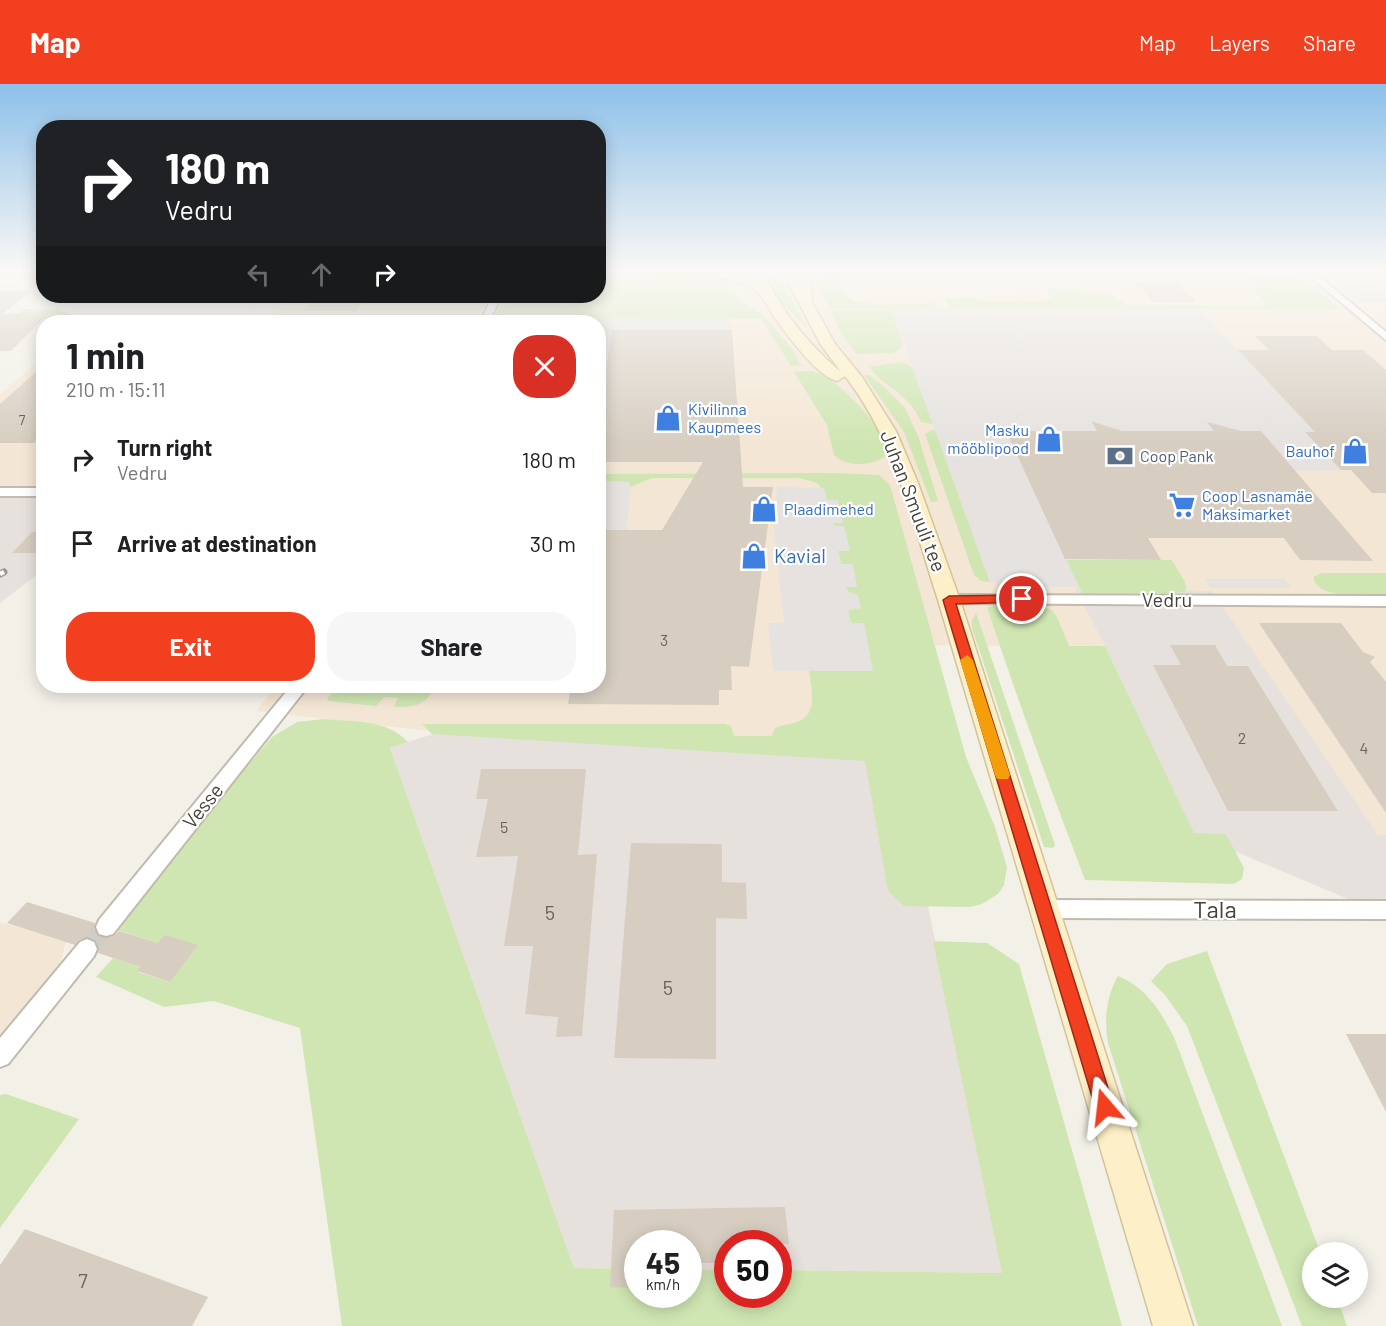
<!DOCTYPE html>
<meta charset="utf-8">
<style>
body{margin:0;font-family:Barlow,sans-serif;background:#f6f6f6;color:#202124;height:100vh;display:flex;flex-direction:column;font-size:22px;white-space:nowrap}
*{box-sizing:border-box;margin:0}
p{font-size:20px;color:#757577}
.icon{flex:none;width:33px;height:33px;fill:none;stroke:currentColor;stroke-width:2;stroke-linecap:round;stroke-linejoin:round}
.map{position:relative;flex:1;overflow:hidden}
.details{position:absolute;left:36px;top:231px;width:570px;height:378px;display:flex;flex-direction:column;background:#fff;border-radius:24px;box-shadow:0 3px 15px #0003}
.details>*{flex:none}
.guide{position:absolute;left:36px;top:36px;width:570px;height:183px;border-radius:24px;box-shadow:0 3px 15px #0003;background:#202124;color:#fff;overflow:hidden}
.controls{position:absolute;left:1302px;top:1158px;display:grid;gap:12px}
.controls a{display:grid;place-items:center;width:66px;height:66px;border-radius:50%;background:#fff;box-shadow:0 3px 15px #0003;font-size:30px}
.speed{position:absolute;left:624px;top:1146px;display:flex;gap:12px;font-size:30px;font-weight:700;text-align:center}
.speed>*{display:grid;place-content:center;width:78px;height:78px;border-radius:50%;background:#fff;box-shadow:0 3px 15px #0003;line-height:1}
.speed small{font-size:15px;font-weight:400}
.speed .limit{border:9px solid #d22;background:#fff;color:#111}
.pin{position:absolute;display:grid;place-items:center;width:51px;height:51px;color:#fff;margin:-26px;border:3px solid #fff;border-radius:50%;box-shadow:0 2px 6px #0007}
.me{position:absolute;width:66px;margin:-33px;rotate:343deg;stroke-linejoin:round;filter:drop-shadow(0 0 4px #0008)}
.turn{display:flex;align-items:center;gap:21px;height:126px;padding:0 30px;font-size:27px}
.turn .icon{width:78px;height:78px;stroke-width:2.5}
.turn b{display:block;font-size:42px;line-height:51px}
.lanes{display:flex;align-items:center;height:57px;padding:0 30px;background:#0003;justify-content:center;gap:30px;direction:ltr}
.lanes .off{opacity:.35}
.round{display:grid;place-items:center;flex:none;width:63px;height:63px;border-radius:24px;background:#f6f6f6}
.head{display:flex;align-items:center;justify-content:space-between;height:102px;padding:0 30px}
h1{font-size:36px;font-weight:700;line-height:45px}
.action{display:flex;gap:12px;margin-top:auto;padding:12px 30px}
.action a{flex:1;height:69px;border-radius:24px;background:#f23f20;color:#fff;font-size:24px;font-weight:700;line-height:69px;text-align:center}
.action a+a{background:#f6f6f6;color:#202124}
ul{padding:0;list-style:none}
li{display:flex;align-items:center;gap:18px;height:84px;padding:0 30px}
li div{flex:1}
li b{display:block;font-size:22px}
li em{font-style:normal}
header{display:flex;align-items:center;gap:36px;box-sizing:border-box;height:84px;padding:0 30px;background:#f23f20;color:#fff}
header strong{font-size:28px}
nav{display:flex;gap:33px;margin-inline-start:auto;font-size:21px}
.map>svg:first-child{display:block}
</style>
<header>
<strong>Map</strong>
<nav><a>Map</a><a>Layers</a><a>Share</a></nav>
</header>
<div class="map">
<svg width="1386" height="1242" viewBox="0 0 1386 1242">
<rect width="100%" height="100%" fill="#f3f0e8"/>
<!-- commercial -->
<g fill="#f4e6d4">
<path d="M839,188H1273L1386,192V751H1378L1076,505L1105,562L869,561L888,675L439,648L256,627L277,602H598V238H266L288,212H598L599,197L823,198Z"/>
<path d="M41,275H43V414H0V311Z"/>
<path d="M0,838L66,857L60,880L0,952Z"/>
</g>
<!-- industrial -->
<g fill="#e6e1dc">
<path d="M0,414H43V486L0,519Z"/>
<path d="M1075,505L1212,507L1378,751H1386V831L1194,750L1105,562Z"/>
<path d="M439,648L898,675L1003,1189L779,1186L778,1160H728L727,1186L689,1185L688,1160H638L637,1185L574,1184L390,664Z"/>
</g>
<!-- green -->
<g fill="#cfe6b2">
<path d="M1048,187L1197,188L1207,190L1042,188Z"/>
<path d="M599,189L703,193L729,196L741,217L761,229L790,262L801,281L791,282L761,235L509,234L496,231L506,212H598Z"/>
<path d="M840,190C842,198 843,212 851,216C860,222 924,221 934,219L936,225H831L815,200L824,192Z"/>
<path d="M1290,190L1302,193L1340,225H952L945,214L975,213L978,217H1047L1051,214L1047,205L1051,203L1108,208L1127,221L1268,222L1252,204L1256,200L1246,192Z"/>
<path d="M766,192L779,193L809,246L780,217Z"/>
<path d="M23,225H54L80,234L76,238H54L57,235H16Z"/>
<path d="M831,227H892L903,262L893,269L857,270L840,248Z"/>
<path d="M901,278L912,283L933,340L921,338C908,308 886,305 869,283Z"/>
<path d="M811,287C835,290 891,348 885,372C872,383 845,383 834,371L827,341L794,288Z"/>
<path d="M864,291H869L880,299L905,324L918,352L938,417L931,418L904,348Z"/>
<path d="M932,346H935L990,498L981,497L974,491L925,350Z"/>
<path d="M838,389L879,391L890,401L966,673L995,743L1007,783L1004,801L998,810L982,820L970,823L904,822L888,807L865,677L432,650L422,640H725L731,642L734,652H772L774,645C782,640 789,641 797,638C819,631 811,604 809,587H873L850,537L848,526L860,524L845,503H857L841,480L838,467H850L832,439L843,438C838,432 832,425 828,418C816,397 825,401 799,394H652L630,403V398L599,397V390Z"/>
<path d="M1066,476H1172L1185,498L1186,505L1184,508L1175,509H1082Z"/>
<path d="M1322,489H1386V510C1368,510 1317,517 1313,493Z"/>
<path d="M993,522H1039L1052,526L1057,533L1069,562H1105L1194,749L1226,750L1244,784L1242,795L1234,800L1085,796C1051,706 1017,615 987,523Z"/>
<path d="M976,529L1055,761L1053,764L1044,763L972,544V537Z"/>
<path d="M337,602H391L389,605L432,606C426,622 412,623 396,623L394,622L398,614L384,613L376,622L329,617L327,615Z"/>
<path d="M324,635C354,638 387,635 408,658L390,664L574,1184L637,1185L638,1210H688L689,1185L727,1186L728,1210H778L779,1186L1002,1189L933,857L987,859L1019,880L1122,1242H342L300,944L214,917L164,923L96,893L113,874L141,883L138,888L170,898L158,859L114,845L189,751L272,653L297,638Z"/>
<path d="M1207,867L1320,1168H1312V1214H1337L1347,1242H1302L1187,942L1165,911L1151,897L1167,880Z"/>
<path d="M1118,892C1146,903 1161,928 1174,953L1282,1242H1198L1108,959C1104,935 1106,913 1118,892Z"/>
<path d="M6,1010L79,1035L0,1144V1011Z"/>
</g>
<!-- parking -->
<g fill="#e5e2df">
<path d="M1331,194H1373L1383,198L1385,197L1381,194H1386V218H1360Z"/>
<path d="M891,225H1199L1315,348H1306L1341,386L1295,387L1214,347H1122L1092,337L1097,347H1006L1082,509L1075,503H1011L990,498Z"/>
<path d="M547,235H730L732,246H612L605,291H599L598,238H546Z"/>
<path d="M599,397L630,398L627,446H599Z"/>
<path d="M777,403L824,404L827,416H838L843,439H832L833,442H844L850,467H838L841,480H853L857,503H845L846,507L858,511L861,524L848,526L850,537L852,539H864L873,587H773L768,539H784L774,443Z"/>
<path d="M1205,495H1285L1291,504H1210Z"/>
</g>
<!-- building -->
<g fill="#d7cec1">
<path d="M1135,198H1177L1196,218H1153Z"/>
<path d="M0,207H32L2,230L51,227L11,267H0Z"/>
<path d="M315,212H366L357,227H303Z"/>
<path d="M612,246H732L743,403H773L749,583L731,582L732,606H719V621L568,620L571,602H598V446H662L703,378H598V291H605Z"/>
<path d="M1255,252H1317L1332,266H1363L1386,286V409H1372L1351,386H1341L1305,348H1315L1238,266H1269Z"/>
<path d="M44,281V349L34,359H0V320Z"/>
<path d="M1091,337L1122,347H1214L1207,338L1241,347H1261L1373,477L1300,476L1284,454H1148L1161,476L1065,475L1006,347H1097Z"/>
<path d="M32,448H44V469H12Z"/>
<path d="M1259,539H1341L1363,568L1375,573L1370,578L1386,598V729Z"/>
<path d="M1170,561H1215L1227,582H1248L1338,727H1228L1153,581H1181Z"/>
<path d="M481,685H586L578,771L597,770L582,952L556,953L558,933L525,930L533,862H504L518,772L476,773L488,715H476Z"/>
<path d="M631,759L722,760V798L746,799L747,835L716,834V975L614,974Z"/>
<path d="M27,818L95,839L94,844L97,851L105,854L114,852L119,847L158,859L165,851L198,861L170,898L137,887L141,883L98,869L99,864L96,857L88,853L79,856L75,861L7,839Z"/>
<path d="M1346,950H1386V1028Z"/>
<path d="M785,1123L789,1160H728V1179H688V1160H638V1204L610,1203L614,1126Z"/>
<path d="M25,1145L208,1213L192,1242H0V1181Z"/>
</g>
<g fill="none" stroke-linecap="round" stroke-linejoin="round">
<!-- minor-tunnel -->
<path stroke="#d0cdc5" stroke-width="20" stroke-dasharray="20 10" stroke-linecap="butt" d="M87,865L106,843"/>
<!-- minor casing -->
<g stroke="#c1baae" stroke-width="4">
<g id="minor">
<path d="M1301,185H1310L1386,248V256Z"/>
<path d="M492,212H501L489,238H481Z"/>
<rect x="0" y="404" width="44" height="8"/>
<path d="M949,511L1386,512V522L944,519L942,516L944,513Z"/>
<path d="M291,602H308L113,850L106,852L99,850L96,843L99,836Z"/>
<path d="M1043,816L1386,817V835L1043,834L1036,831L1033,825L1036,819Z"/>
<path d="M87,855L94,858L97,865L94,872L8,980L0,983V954L80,858Z"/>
</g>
</g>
<!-- secondary casing -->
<g stroke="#d2c399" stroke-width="3">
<path id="secondary" d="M625,185H708L754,195L750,185H762C780,226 807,259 841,288L821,261L781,185H793L798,193L811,185H841L839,188L818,191L811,196L812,218L835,260L862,293L896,347L918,399L960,516L1193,1242H1153L938,516C913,440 895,356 845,292L837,297C816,292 785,248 773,231C766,220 762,209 750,203C716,185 669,192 631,189Z"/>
</g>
<!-- trunk casing -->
<g stroke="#d89e3d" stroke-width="4">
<path id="trunk" d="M655,185H735L727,190H663Z"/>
</g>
<!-- minor -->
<use href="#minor" fill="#fff" fill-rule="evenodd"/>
<!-- secondary -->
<use href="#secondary" fill="#fdf0c8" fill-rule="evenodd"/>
<!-- trunk -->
<use href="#trunk" fill="#fad484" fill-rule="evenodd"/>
<!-- rail casing -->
<g stroke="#979797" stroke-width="7">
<path id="rail" d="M0,490L4,488"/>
</g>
<!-- rail -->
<use href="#rail" stroke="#fff" stroke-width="4.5" stroke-dasharray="13" stroke-linecap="butt"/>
</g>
<!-- sky -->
<linearGradient id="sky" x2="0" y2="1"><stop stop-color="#8dc0ea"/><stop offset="0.52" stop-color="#faf8f5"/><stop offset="1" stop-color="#faf8f5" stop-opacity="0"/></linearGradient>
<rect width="1386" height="359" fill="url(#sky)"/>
<!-- route -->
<path fill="#f23f20" stroke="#9d2915" stroke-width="1.5" d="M1022,511L1028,515L1026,518L956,520L1114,1023L1112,1029L1105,1032L1098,1029L1095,1023L943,516L949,512Z"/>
<!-- slow -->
<path fill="#f59e0b" d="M967,571L973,576L1010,691L1008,695H997L995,691L960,576Z"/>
<!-- icons -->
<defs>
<g id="shop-bare" transform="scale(2.07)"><path d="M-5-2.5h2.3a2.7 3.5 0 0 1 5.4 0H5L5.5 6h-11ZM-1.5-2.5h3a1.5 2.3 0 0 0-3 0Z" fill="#3f7fe0" stroke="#fff" stroke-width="2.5" paint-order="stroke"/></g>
<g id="bank-bare" transform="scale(2.07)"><path d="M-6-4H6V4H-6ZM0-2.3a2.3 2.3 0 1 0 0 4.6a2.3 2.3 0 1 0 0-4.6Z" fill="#5c6f8a" stroke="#fff" stroke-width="2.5" paint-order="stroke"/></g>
<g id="supermarket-bare" transform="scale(2.07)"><path d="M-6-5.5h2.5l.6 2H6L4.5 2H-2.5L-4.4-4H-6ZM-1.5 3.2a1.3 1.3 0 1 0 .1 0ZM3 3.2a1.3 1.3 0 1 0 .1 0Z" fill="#3f7fe0" stroke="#fff" stroke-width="2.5" paint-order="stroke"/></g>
</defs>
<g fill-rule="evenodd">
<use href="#shop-bare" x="668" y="334"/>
<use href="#shop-bare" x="1049" y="355"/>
<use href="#shop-bare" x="1355" y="367"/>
<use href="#bank-bare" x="1120" y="372"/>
<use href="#supermarket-bare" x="1182" y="421"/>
<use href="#shop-bare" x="764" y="425"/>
<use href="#shop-bare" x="754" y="472"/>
</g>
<g text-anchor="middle" stroke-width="4.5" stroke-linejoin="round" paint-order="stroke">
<!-- far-number labels -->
<g font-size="14" fill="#6a645a">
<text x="22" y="341">7</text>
</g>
<!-- far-shop labels -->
<g font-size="16" fill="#366cbe" stroke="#fff" text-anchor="start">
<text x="688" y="331">Kivilinna<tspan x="688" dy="18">Kaupmees</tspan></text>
<text x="1029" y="352" text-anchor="end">Masku<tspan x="1029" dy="18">mööblipood</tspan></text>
<text x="1335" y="373" text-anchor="end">Bauhof</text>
<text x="1202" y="418">Coop Lasnamäe<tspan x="1202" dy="18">Maksimarket</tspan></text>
<text x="784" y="431">Plaadimehed</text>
</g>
<!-- far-service labels -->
<g font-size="16" fill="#4e5e75" stroke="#fff" text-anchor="start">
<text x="1140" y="378">Coop Pank</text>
</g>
<!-- number labels -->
<g font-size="16" fill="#6a645a">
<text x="664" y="562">3</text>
<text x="1242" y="660">2</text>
<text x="1364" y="670">4</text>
<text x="504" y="749">5</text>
</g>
<!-- street labels -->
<g font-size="20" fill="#464037" stroke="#fff">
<text transform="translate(913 417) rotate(69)" y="7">Juhan Smuuli tee</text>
<text x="1167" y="523">Vedru</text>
<text transform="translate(203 722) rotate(-51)" y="7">Vesse</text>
</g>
<!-- shop labels -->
<g font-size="20" fill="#366cbe" stroke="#fff" text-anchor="start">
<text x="774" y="479">Kavial</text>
</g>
<!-- near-number labels -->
<g font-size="20" fill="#6a645a">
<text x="550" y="836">5</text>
<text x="668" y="911">5</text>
<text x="83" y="1204">7</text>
</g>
<!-- near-street labels -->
<g font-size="24" fill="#464037" stroke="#fff">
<text x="1215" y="834">Tala</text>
</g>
</g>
</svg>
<div class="controls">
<a><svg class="icon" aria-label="layers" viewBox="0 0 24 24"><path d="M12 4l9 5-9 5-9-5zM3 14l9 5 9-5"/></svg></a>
</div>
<div class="speed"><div>45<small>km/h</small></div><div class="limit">50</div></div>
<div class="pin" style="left:1022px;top:515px;background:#d93025"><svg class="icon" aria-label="arrive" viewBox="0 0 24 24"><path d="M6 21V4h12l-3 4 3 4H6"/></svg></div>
<svg class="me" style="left:1105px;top:1023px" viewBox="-20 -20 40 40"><path d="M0-17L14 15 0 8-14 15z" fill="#f23f20" stroke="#fff" stroke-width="4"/></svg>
<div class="guide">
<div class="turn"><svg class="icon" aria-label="right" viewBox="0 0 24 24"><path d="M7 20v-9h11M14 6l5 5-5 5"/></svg><div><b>180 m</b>Vedru</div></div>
<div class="lanes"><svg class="icon off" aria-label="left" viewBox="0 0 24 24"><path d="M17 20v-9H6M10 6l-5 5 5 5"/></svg><svg class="icon off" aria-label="ahead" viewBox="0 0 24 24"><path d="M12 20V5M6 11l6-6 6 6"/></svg><svg class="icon" aria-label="right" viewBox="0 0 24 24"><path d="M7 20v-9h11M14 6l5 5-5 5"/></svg></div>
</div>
<section class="details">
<div class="head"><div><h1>1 min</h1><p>210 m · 15:11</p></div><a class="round" style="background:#d93025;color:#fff"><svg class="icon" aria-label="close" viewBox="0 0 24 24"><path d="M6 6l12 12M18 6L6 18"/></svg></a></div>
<ul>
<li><svg class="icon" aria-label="right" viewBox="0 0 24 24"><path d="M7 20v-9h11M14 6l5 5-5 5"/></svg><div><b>Turn right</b><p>Vedru</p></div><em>180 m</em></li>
<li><svg class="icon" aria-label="arrive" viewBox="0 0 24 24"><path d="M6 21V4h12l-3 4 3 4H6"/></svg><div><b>Arrive at destination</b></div><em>30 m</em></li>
</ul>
<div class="action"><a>Exit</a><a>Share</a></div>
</section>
</div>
